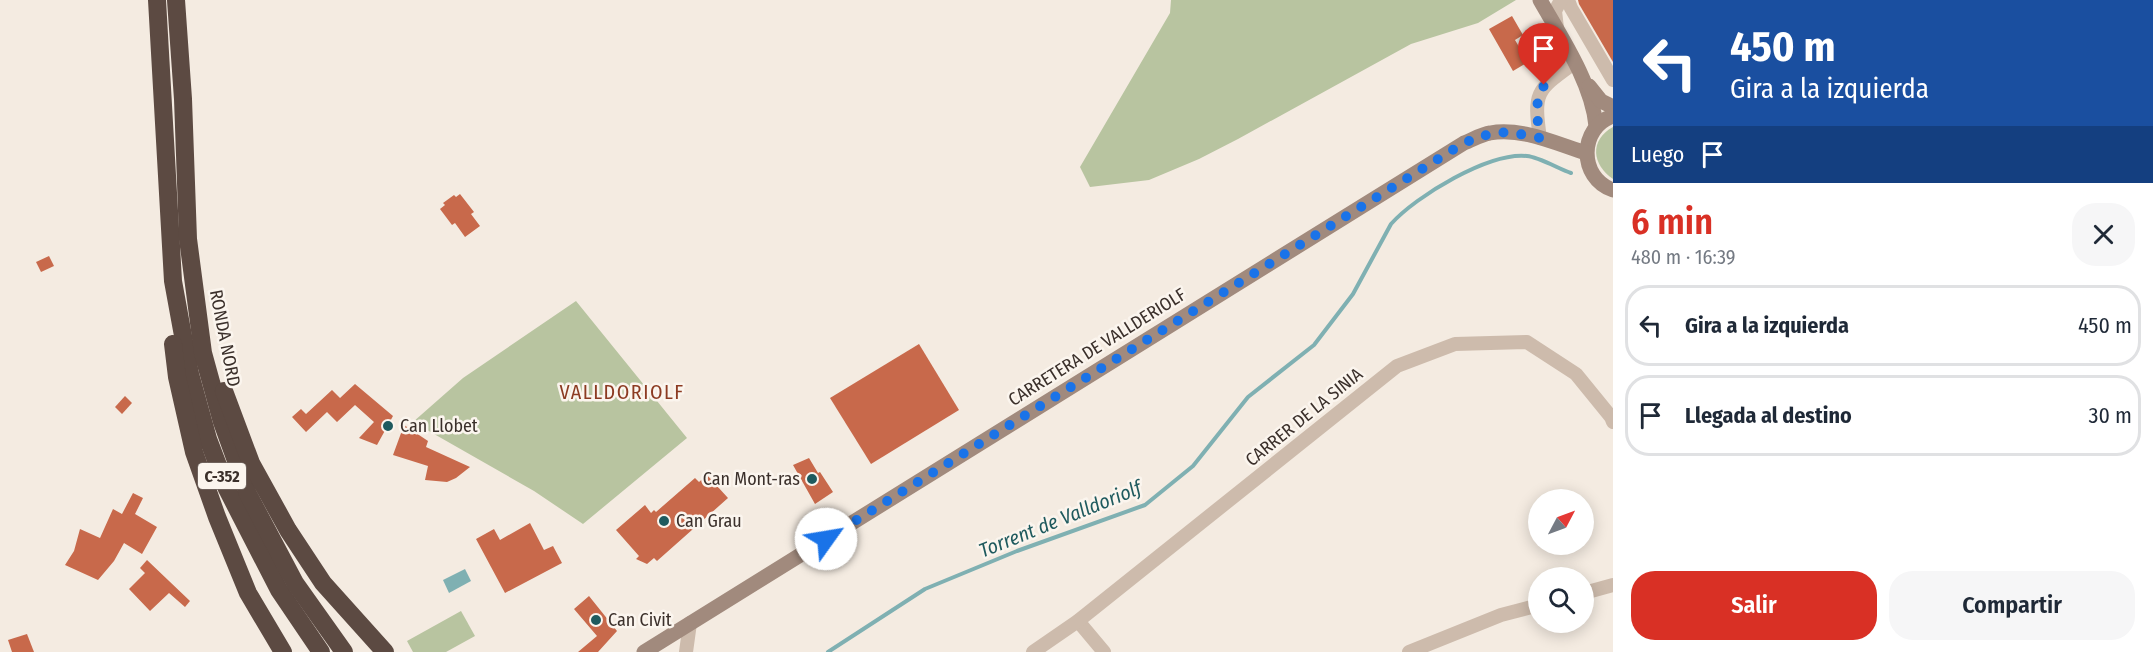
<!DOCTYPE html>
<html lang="es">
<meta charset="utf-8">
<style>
body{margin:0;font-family:"Fira Sans Condensed",sans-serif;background:#f6f6f7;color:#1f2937;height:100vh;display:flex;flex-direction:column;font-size:22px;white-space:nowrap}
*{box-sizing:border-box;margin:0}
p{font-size:20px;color:#747a83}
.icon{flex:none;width:33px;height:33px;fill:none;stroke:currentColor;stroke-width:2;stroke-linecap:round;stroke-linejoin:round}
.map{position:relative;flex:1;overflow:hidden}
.sheet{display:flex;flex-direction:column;background:#fff;width:540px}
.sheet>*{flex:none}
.guide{background:#1a4fa0;color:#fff;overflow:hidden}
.needle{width:39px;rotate:49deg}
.buttons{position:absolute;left:1528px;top:489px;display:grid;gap:12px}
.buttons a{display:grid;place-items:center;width:66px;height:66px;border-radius:50%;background:#fff;box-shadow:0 3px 15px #0003;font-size:30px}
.pin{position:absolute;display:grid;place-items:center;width:51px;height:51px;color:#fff;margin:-62px -26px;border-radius:50% 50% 50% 0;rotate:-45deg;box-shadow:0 0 6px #0007}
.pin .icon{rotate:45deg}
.me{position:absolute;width:66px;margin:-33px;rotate:58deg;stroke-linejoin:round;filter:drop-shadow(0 0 4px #0008)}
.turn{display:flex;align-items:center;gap:21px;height:126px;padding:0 18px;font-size:27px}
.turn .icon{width:78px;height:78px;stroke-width:2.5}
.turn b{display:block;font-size:42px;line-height:51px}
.then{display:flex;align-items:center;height:57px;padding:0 18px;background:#0003;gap:12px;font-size:22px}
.round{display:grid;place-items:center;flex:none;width:63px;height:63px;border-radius:24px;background:#f6f6f7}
.overview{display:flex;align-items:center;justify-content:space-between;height:102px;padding:0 18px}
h1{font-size:36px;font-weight:600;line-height:45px;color:#d93025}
.primary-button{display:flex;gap:12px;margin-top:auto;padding:12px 18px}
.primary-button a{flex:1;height:69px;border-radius:24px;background:#d93025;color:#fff;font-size:24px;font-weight:600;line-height:69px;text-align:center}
.primary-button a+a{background:#f6f6f7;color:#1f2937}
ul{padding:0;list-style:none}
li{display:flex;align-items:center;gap:18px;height:81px;margin:0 12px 9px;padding:0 6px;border:3px solid #e0e1e3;border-radius:24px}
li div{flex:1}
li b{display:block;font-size:22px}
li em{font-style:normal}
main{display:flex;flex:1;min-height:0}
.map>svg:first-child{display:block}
</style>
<main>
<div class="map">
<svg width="1613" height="652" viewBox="0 0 1613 652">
<rect width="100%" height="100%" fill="#f4ebe1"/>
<!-- green -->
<g fill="#b8c4a0">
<path d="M1171,0H1516L1478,23L1411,44L1238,139L1199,159L1149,180L1090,187L1080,167L1170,13Z"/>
<path d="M1613,127V179C1592,165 1589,140 1613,127Z"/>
<path d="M576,301L687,438L583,524L534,491L413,422L463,378Z"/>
<path d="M461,611L475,636L446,652H413L407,641Z"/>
</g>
<!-- water -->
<path fill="#7fb0b2" d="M465,569L471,581L449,593L443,580Z"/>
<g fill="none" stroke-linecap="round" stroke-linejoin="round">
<!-- stream -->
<path stroke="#7fb0b2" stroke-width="4" d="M828,652L925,589L1017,551L1145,505L1193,466L1248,397L1314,345L1353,294L1391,224C1416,196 1489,152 1527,156C1539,157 1559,169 1571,173"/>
</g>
<!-- building -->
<g fill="#c8694b">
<path d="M1578,0H1613V62L1579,4Z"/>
<path d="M1512,16L1523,35L1515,40L1528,62L1513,71L1489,29Z"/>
<path d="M460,194L474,212L471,214L480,226L465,237L455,223L452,225L440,209L445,205L443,203L454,195L456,197Z"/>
<path d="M49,256L54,266L41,272L36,262Z"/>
<path d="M919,344L959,410L871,464L830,398Z"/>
<path d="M355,384L393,416L377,445L359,438L374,422L355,405L337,422L327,412L306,432L292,417L301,409L306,414L332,390L340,398Z"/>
<path d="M125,396L132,403L122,414L115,407Z"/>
<path d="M404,425L428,441L426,447L470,467L456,478L447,482L425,480L428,466L393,455Z"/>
<path d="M809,458L818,473L820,472L833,492L815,504L793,465Z"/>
<path d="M707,475L728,498L657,561L654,558L647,564L636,559L639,556L616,530L645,505L651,513L654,510L656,512L695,478L699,482Z"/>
<path d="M133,493L143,498L135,514L157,527L142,554L124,543L114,561L98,580L65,565L74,551L80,529L100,538L113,509L122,514Z"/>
<path d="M530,523L544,550L553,546L562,563L505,593L476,539L494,529L500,540Z"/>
<path d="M147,560L190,601L185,607L169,593L150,611L129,589L145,573L140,568Z"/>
<path d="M589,596L617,631L598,652H578L597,636L574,609Z"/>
<path d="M27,634L34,652H12L8,640Z"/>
</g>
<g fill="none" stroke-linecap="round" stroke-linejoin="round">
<!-- street -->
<g stroke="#cdbbac" stroke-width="14">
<path d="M1568,0L1571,8L1613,80"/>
<path d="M1557,28L1555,11L1561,0"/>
<path d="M1540,138C1533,91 1537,90 1574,63"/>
<path d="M1584,593L1613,585"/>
<path d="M1078,621L1104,652"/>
<path d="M686,652L690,623"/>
<path d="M1033,652L1078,621L1397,366L1455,344L1527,342L1576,374L1611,417L1613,422"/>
<path d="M1409,652L1501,615L1539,605"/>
</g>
<!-- secondary -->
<g stroke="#a18a7d" stroke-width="15">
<path d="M1540,0C1561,37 1592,83 1596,126"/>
<path d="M1589,86L1601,101L1613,107"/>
<path d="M1613,116C1579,127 1578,178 1613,190"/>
<path d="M644,652L1464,143C1472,140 1482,134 1490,133C1522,127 1557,144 1586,153"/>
</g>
<!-- highway -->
<g stroke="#5c4a42" stroke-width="18">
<path d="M157,0L173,281L190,374L208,439L227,489L279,590L321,652"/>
<path d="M176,0L183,99L188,239L203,353L222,422L248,494L295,583L344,652"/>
<path d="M173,344L177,377L194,452L217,517L248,593L283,652"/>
<path d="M224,391L251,463L288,530L323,583L385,652"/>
</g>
</g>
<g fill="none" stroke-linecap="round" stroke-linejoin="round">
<!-- route -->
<path stroke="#1a73e8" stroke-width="10" stroke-dasharray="0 18" d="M826,539L1464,143C1498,129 1505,131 1540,138L1536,108L1544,85"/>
</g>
<!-- markers -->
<g fill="#1f5a5e" stroke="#fbf5ee" stroke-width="2">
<circle cx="388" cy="426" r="6"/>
<circle cx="812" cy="479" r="6"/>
<circle cx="664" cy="521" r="6"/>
<circle cx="596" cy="620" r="6"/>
</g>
<g text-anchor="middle" stroke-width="5" stroke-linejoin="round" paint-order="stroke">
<!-- shield labels -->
<rect fill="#fbf5ee" stroke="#756b66" stroke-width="1.5" x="198" y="463" width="48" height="26" rx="4.5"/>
<g font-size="16" font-weight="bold" fill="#3b302b">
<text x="222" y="482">C-352</text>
</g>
<!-- street labels -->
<g font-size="18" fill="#3b302b" stroke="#fbf5ee">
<text transform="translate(225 338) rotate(79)" y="6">RONDA NORD</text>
<text transform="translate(1097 347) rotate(-32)" y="6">CARRETERA DE VALLDERIOLF</text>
<text transform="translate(1304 417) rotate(-39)" y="6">CARRER DE LA SINIA</text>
</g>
<!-- poi labels -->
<g font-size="18" fill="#3b302b" stroke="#fbf5ee" text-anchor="start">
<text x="400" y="432">Can Llobet</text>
<text x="800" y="485" text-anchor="end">Can Mont-ras</text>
<text x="676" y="527">Can Grau</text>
<text x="608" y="626">Can Civit</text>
</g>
<!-- neighbourhood labels -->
<g font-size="20" letter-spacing="1.5" fill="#8c3b22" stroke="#fbf5ee">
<text x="622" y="399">VALLDORIOLF</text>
</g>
<!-- water labels -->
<g font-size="20" font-style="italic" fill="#1f5a5e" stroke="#fbf5ee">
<text transform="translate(1060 519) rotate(-22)" y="7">Torrent de Valldoriolf</text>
</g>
</g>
</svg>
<div class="buttons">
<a><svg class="needle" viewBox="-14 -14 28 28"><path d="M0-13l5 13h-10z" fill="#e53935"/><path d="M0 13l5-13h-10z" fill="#747a83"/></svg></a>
<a><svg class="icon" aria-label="search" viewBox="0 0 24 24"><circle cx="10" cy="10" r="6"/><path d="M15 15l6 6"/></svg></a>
</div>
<div class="pin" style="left:1544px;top:85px;background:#d93025"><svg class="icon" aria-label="arrive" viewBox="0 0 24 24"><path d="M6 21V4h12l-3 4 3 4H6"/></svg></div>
<svg class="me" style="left:826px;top:539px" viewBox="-20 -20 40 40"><circle r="19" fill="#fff"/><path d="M0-13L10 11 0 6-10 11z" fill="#1a73e8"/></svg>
</div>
<section class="sheet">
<div class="guide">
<div class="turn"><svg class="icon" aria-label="left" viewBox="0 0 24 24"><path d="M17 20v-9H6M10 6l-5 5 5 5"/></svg><div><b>450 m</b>Gira a la izquierda</div></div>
<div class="then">Luego<svg class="icon" aria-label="arrive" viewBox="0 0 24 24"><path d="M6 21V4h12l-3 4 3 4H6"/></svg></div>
</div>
<div class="overview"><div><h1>6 min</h1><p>480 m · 16:39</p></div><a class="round"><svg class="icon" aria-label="close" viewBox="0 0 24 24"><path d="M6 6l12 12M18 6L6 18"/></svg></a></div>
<ul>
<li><svg class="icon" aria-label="left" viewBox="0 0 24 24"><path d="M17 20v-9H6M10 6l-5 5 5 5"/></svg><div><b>Gira a la izquierda</b></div><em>450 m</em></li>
<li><svg class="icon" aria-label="arrive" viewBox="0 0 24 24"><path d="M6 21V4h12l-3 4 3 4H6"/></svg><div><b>Llegada al destino</b></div><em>30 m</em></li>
</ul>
<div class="primary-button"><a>Salir</a><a>Compartir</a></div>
</section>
</main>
